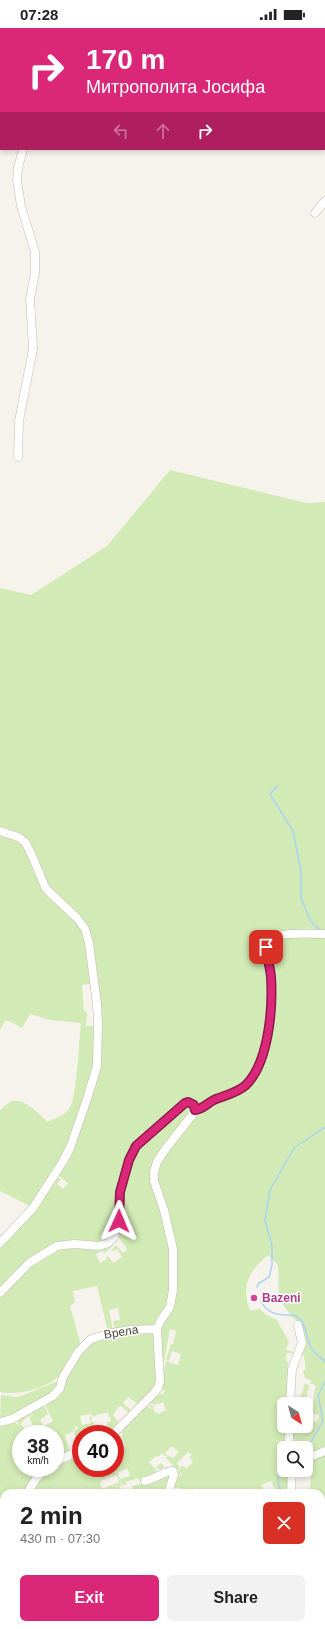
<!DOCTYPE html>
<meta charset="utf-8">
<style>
body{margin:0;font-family:Arial,sans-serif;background:#f2f2f2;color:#222;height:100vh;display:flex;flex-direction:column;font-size:15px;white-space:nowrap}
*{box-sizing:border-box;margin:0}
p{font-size:13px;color:#767676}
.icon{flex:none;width:22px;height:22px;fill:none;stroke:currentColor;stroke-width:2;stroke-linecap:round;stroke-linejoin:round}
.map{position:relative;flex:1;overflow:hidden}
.drawer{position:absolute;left:0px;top:1461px;width:325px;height:140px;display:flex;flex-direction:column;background:#fff;border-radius:12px 12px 0 0;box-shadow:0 2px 6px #0003}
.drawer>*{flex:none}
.top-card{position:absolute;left:0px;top:0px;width:325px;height:122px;box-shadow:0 2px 6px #0003;background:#db2777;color:#fff;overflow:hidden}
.needle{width:26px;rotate:144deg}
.controls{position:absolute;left:277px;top:1369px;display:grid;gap:8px}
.controls a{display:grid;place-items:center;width:36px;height:36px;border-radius:6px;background:#fff;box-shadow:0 2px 6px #0003;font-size:20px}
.speed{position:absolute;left:12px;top:1397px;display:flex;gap:8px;font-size:20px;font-weight:700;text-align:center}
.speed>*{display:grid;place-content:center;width:52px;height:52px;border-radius:50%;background:#fff;box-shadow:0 2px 6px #0003;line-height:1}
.speed small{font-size:10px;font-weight:400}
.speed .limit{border:6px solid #d22;background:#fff;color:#111}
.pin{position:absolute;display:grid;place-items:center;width:34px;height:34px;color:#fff;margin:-17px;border-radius:8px;box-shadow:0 2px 6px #0006}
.me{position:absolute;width:44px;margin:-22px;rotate:1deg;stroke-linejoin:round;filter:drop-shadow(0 0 3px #0008)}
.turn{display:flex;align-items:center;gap:14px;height:84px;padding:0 20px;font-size:18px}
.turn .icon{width:52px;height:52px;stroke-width:2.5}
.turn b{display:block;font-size:28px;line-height:34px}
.lanes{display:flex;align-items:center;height:38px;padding:0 20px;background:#0003;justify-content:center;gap:20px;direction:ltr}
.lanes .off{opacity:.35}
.round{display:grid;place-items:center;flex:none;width:42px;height:42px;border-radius:6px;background:#f2f2f2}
.overview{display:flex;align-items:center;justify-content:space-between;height:68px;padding:0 20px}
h1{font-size:24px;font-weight:800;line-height:30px}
.action{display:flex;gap:8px;margin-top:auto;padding:8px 20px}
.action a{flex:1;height:46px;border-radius:6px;background:#db2777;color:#fff;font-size:16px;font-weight:800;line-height:46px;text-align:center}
.action a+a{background:#f2f2f2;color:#222}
.status{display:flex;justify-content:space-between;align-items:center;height:28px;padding:0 20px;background:#fff;direction:ltr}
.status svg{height:11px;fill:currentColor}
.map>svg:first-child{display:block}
</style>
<div class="status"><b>07:28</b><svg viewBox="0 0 49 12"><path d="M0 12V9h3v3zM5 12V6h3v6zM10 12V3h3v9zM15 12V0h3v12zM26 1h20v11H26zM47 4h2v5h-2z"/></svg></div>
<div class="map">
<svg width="325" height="1601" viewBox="0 0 325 1601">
<rect width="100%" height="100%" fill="#f6f3ec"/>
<!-- green -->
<g fill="#d2eab5">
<path d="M170,442L307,475L325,474V1421L306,1430V1420H290L292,1398H306V1390L309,1388L308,1393L317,1394L319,1387L310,1385L306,1389V1374H296L295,1376H291L292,1374L301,1368L305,1355L310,1358L307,1364L308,1383H313L314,1364L316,1358L312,1356H310L312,1353L305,1350L303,1343L306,1342L304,1327L298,1328C314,1295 289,1294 280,1270C277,1261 280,1240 277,1236C275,1233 270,1230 268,1227C248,1244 241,1258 250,1283L260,1281L265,1286L277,1292L289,1314L286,1322L296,1325H287L286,1333L288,1334C287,1341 291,1348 291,1356C291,1363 290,1370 289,1376H284V1398H289L287,1420H284V1442H291L290,1465H277L271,1453L261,1457L265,1465H198L197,1460L184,1465L185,1461L171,1459L173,1454L182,1446L181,1445L175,1450L182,1437L186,1441L193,1434L189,1429L192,1427L188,1424L177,1435L180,1439L176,1445L171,1435L165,1429L170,1428L173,1430L179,1424L172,1418L165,1425L167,1428H165L162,1425L158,1429L156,1428L149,1434L155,1441L161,1435L164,1439L160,1442L158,1440L155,1442L158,1447L166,1439H170L158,1448L140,1454L138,1450L126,1454L127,1456L122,1458L120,1451L130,1448L128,1441L118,1444L121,1457L120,1459L112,1457L119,1454L117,1447L100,1453L102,1461L111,1457L121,1460L122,1464L133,1461L132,1458L156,1452L171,1443L173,1446L166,1465H30L39,1451L48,1441L55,1440V1437L81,1425V1440H115V1423L116,1422L115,1413L118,1422L126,1418L122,1410H121L123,1407L121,1402L144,1378H147L152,1382L149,1376L154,1378L153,1380L155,1385L157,1384L158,1386L166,1382L163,1374L155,1377L150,1375L160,1365L163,1367L165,1363L161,1361L166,1333L178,1337L181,1326L172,1323L169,1333L166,1332L171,1316H173L176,1303L170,1301L162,1345C160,1328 157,1310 163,1294H158L154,1298L115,1302L113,1293L120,1292L118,1280L109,1282L113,1302L108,1304L97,1258L73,1263L75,1274L70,1278L81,1317C74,1325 64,1345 57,1350C43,1361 16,1368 0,1364V1269C17,1249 40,1222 68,1219C88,1216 92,1228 115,1213L112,1218L104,1226L103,1223L96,1226L100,1235L107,1231L106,1229L108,1228L113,1235L122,1229L117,1221L111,1224L116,1217L123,1225L127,1221L119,1210L120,1205L114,1202C104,1227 84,1210 63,1214C38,1219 17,1242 0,1261V1220L36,1181L57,1149L61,1151L57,1156L63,1161L68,1155L58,1147C81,1113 101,1048 101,1006C102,983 97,962 94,939H88L90,956L82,957L84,983L87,984L86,998H96L93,1038L68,1117L60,1132L30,1178L0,1163V1082C4,1079 8,1074 13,1073C25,1071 40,1086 47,1094C56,1090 65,1088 70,1079C77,1068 79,1011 81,995L50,992L30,986L22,1000L9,993H5L0,1002V560L31,567L107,518Z"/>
<path d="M154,1305L156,1357L138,1376L128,1369L123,1375L132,1383L129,1385L121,1378L118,1379L113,1387L118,1393L117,1394L119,1397L109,1406H99L100,1403L108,1400L107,1394L111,1393L108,1385L109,1384L96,1387L95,1389L90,1386L80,1388L82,1397L81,1401L82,1397L91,1395L89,1388L92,1389L91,1393L94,1394L93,1406H81V1413L79,1407L75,1408L74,1403L78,1401L77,1398L75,1399V1401L73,1402V1404L65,1407L70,1424L55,1431V1406H21V1440H42L24,1465H4V1489L1,1492L3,1496L0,1497V1479L2,1478L0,1475V1395L12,1392L18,1397L19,1396L16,1392L29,1382L32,1387L29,1389L28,1388L20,1396L27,1403L33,1397L29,1390L33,1387L30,1382L43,1375L48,1386L40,1392L44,1398L53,1393L44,1375L47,1374L87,1316L115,1306Z"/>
<path d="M58,1353L55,1362L22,1382L0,1392L1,1367L15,1369L21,1368Z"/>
<path d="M325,1424V1561L321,1545V1465H309L311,1453L310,1442L300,1443L299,1447H293L294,1442H306V1433Z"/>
<path d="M0,1530L4,1531V1597H39L41,1601H0Z"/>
<path d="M86,1597H181L166,1601H81Z"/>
<path d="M217,1597H280L284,1601H247Z"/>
</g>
<!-- water -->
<path fill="#a9d4f2" d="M181,1597H217L247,1601H166Z"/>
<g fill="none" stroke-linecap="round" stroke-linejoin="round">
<!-- stream -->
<g stroke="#a9d4f2" stroke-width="1.5">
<path d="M277,758L270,766L293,803L301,843V870L311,894L322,903"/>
<path d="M257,1259L258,1256L269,1249L272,1237V1218L265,1192L270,1162L294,1120L325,1099"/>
<path d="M261,1273C266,1284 275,1287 286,1287C289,1287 293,1287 296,1288C308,1295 305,1311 312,1321C315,1326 321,1329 325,1334"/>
<path d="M306,1421L310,1416L323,1393L318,1368L325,1353"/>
<path d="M282,1465C277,1455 275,1447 284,1439"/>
<path d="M274,1601L278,1597"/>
</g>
<!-- minor casing -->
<g stroke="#c2bbae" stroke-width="9">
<g id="minor">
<path d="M59,0V1"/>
<path d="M324,86L325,92"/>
<path d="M315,185L325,173"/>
<path d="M18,429L19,393L33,321L30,271L35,245V224L21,178L17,152L18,140L23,121"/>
<path d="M0,803L18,809L25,814L30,823L46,861L77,890L85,901L89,915L97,976L98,996L97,1038L87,1071L70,1120L62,1135L33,1180L0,1215"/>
<path d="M195,1082C204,1081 208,1074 216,1071C226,1067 237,1065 246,1057C269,1034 273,979 271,949C270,937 264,924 267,913C278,903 310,906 325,906"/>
<path d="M0,1265L29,1235L57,1218L74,1216L99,1218L108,1215L114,1209L119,1193L120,1164L129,1132L136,1118L185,1075L188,1074L194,1077L195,1079L193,1086L164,1123L157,1134L154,1144V1153L164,1182L173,1221V1262L170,1279L161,1292L157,1301L160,1353L158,1360L154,1365L113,1406"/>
<path d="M290,1376L292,1341L302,1315L298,1297"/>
<path d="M0,1394L12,1391L53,1368L60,1360L63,1349L78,1324L91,1311L111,1305L132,1302L157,1301"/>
<path d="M288,1420L290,1398"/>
<path d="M306,1431L325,1423"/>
<path d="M55,1434L81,1422"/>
<path d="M145,1453C154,1451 167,1442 173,1443L174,1447L168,1465"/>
<path d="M27,1465L36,1451L45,1440"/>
<path d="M291,1465L292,1442"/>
<path d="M0,1505L4,1503"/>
<path d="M0,1527L4,1528"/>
<path d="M321,1557L325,1572"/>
</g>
</g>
<!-- minor -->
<use href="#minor" stroke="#fff" stroke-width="8"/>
</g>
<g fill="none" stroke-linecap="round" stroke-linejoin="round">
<!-- route casing -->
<g stroke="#8e194d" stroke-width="10">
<path id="route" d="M119,1193L120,1164L129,1132L136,1118L185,1075L188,1074L194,1077L195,1082C204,1081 208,1074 216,1071C226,1067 237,1065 246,1057C269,1034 273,979 271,949C270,939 267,929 266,919"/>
</g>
<!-- route -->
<use href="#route" stroke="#db2777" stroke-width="7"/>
</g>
<!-- markers -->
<circle fill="#d1479c" stroke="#fff" stroke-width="1.5" cx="254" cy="1270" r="4"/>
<g text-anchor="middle" stroke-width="3" stroke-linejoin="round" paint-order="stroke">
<!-- hotel labels -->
<g font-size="12" font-weight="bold" fill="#b23c85" stroke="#fff" text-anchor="start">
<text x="262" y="1274">Bazeni</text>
</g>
<!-- street labels -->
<g font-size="12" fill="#4b4439" stroke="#fff">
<text transform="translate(121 1304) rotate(-9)" y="4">Врела</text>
</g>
</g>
</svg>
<div class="controls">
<a><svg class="needle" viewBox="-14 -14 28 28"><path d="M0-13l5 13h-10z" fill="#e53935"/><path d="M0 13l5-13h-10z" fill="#767676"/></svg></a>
<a><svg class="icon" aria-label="search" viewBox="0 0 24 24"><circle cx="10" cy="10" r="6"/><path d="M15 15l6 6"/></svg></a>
</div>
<div class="speed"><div>38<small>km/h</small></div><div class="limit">40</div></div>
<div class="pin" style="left:266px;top:919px;background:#d93025"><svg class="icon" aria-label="arrive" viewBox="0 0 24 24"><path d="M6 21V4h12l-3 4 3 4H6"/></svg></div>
<svg class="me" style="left:119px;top:1193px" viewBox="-20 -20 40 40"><path d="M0-17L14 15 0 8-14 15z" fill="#db2777" stroke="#fff" stroke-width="4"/></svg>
<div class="top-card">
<div class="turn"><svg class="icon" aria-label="right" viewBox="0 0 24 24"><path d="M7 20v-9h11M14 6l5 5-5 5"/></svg><div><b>170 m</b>Митрополита Јосифа</div></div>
<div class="lanes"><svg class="icon off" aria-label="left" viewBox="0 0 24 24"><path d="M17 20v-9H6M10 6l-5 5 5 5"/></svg><svg class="icon off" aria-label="ahead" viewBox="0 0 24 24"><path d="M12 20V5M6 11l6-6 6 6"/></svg><svg class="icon" aria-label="right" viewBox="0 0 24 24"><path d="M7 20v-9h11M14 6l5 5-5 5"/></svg></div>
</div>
<section class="drawer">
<div class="overview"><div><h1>2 min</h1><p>430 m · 07:30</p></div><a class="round" style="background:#d93025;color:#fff"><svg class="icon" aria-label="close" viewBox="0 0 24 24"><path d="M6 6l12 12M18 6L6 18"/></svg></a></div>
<div class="action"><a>Exit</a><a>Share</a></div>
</section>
</div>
